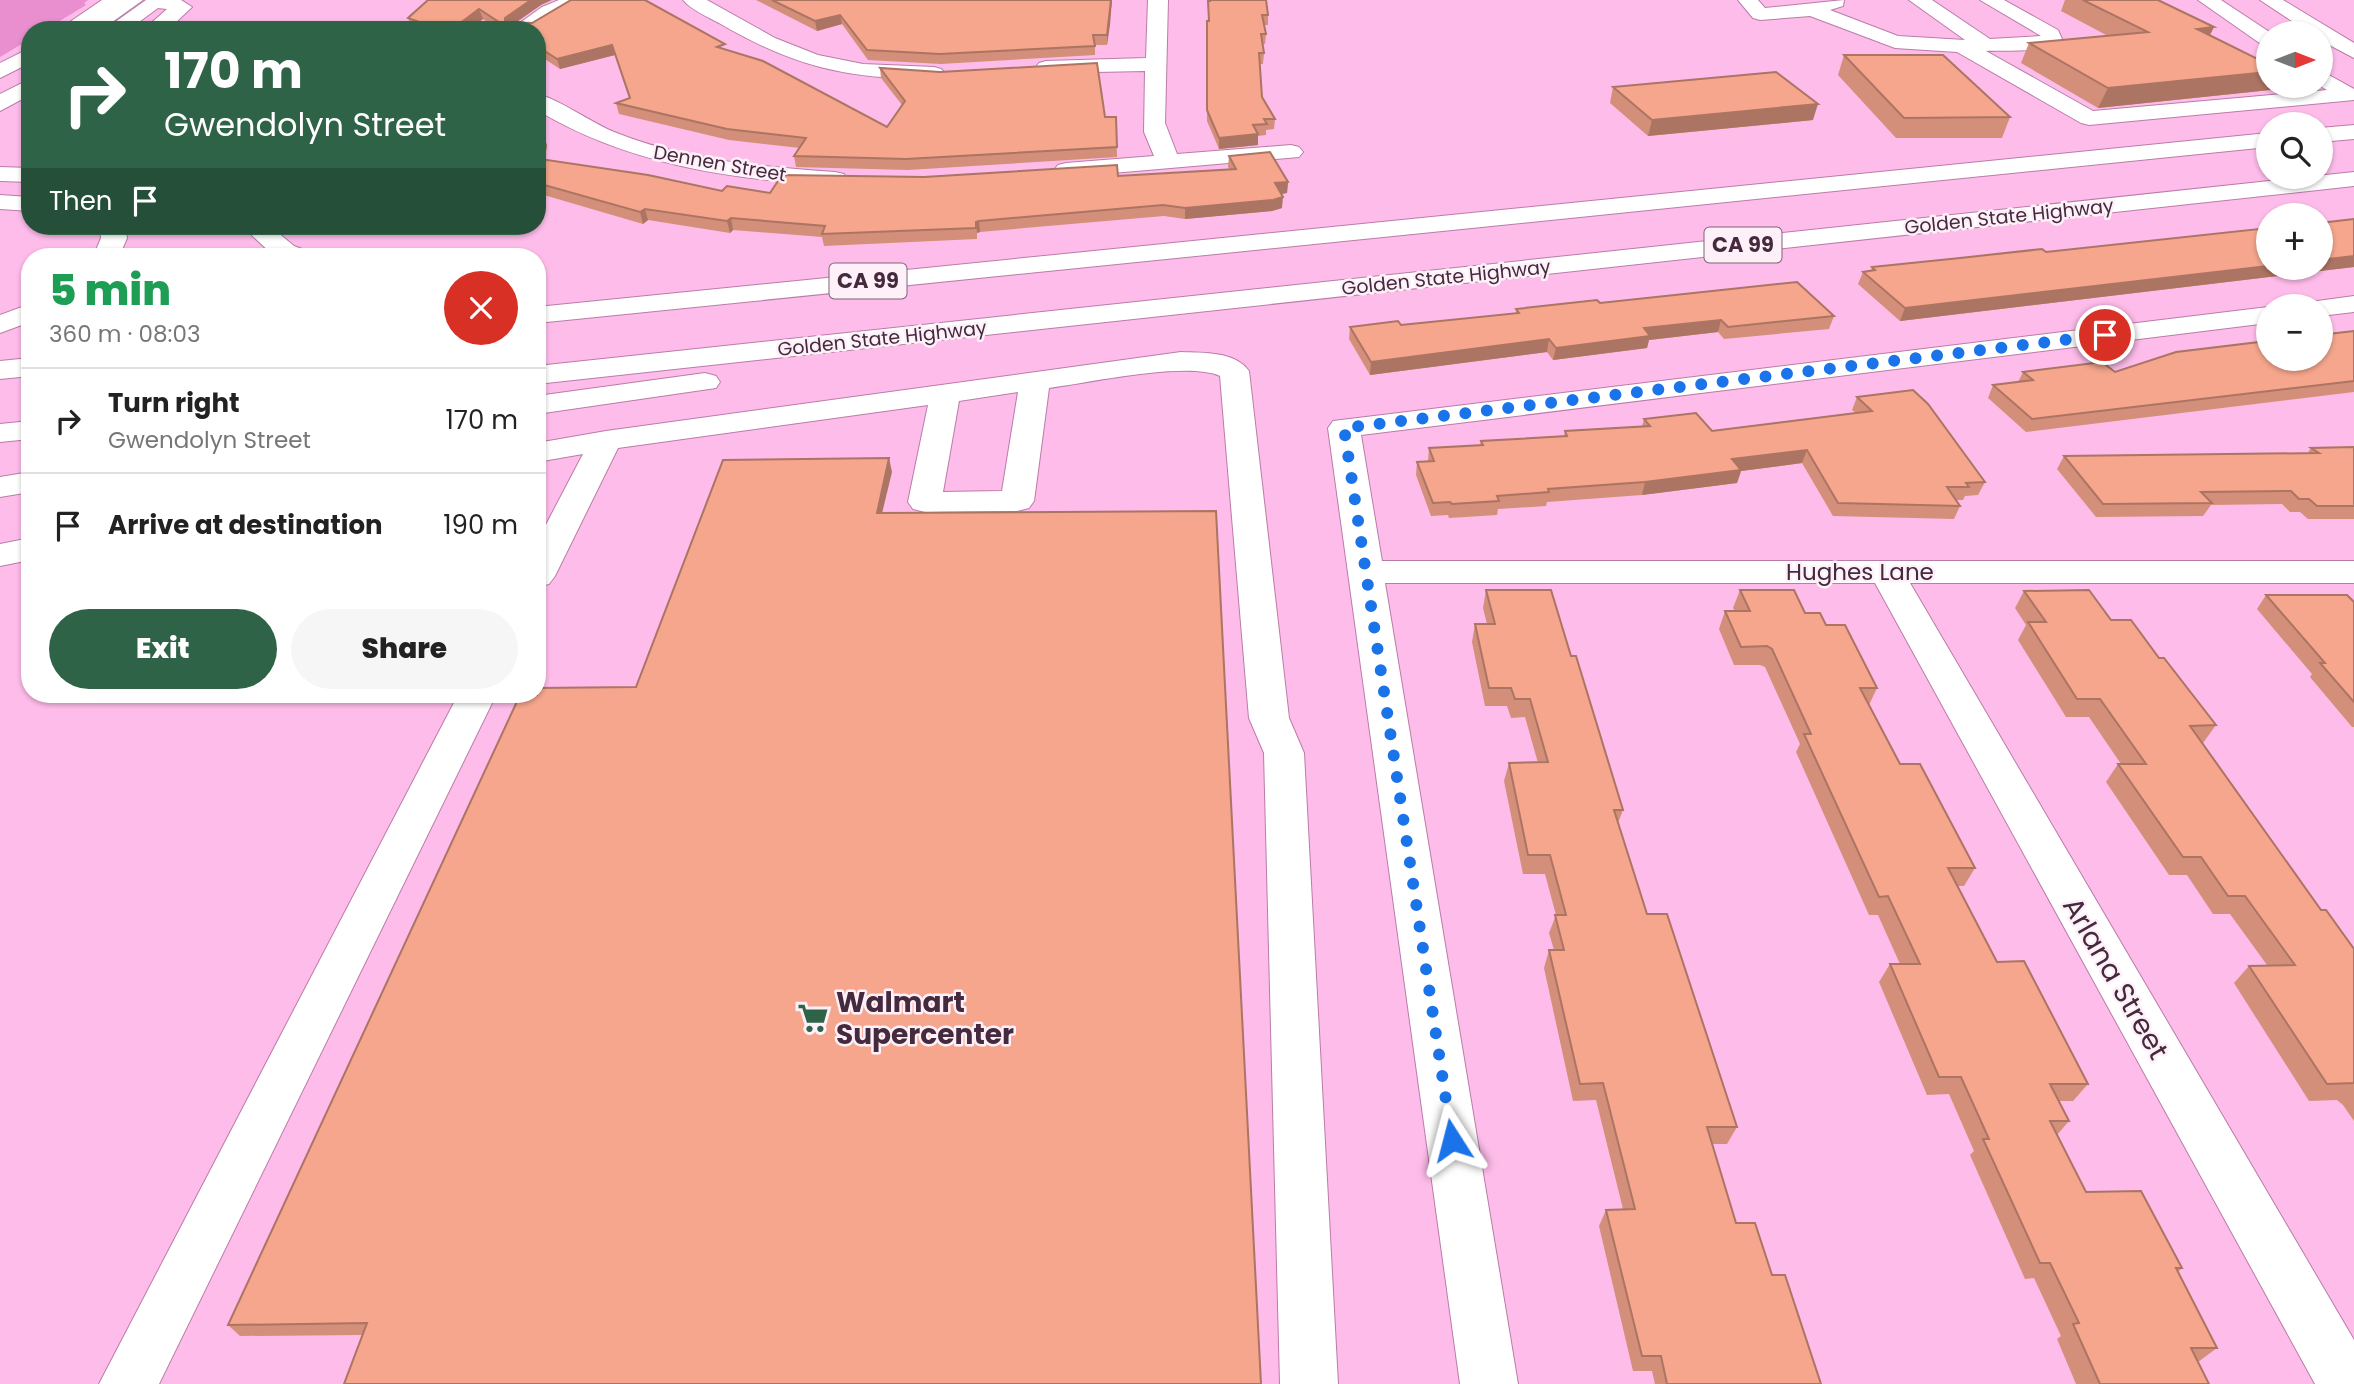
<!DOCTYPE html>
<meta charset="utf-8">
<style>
body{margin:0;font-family:Poppins,sans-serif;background:#f6f6f6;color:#222;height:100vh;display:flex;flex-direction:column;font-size:26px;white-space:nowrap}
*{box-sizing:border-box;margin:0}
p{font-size:23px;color:#767676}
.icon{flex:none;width:38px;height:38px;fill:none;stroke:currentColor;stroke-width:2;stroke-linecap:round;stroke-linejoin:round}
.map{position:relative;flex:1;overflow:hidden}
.drawer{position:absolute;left:21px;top:248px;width:525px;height:455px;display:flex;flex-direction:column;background:#fff;border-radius:28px;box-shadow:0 2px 5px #0004}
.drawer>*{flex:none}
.guide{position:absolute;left:21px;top:21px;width:525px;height:214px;border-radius:28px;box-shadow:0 2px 5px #0004;background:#2f6347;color:#fff;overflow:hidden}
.needle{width:46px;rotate:90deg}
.fabs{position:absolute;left:2256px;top:21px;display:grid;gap:14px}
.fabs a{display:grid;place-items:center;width:77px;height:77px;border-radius:50%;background:#fff;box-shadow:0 2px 5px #0004;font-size:35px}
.pin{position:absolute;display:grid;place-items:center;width:60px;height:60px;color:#fff;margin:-30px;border:4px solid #fff;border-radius:50%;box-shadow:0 2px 7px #0007}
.me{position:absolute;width:77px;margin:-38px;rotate:351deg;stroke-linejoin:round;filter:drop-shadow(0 0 5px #0008)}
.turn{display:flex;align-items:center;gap:24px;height:147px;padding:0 28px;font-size:32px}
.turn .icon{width:91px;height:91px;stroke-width:2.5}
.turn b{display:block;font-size:49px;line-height:60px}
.then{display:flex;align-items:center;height:66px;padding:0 28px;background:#0003;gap:14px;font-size:26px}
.round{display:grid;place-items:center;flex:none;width:74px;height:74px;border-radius:37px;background:#f6f6f6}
.summary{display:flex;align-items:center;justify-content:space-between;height:119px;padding:0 28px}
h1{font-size:42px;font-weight:800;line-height:52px;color:#1e9e55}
.action{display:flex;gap:14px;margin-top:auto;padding:14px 28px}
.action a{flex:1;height:80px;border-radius:42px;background:#2f6347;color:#fff;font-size:28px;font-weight:800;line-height:80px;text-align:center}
.action a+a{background:#f6f6f6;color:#222}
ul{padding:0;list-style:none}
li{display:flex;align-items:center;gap:21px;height:105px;padding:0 28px;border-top:2px solid #e0e0e0}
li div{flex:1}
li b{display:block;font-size:26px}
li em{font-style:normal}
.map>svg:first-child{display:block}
</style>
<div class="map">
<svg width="2354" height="1384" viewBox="0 0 2354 1384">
<rect width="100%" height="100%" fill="#febcea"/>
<!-- green -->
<path fill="#e98ecf" d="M0,0H88L84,3L86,5L45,30H30V39L0,57Z"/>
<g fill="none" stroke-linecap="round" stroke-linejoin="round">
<!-- minor casing -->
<g stroke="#ba7ca7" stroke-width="2">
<g id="minor">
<path d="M120,0H143L101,30H77Z"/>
<path d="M148,0H181L192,7L171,27L173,30H148L150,24L167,9L148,7L145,3Z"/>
<path d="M559,0H585L534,30H510L542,7Z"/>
<path d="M683,0H707L775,38L818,55L863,64L934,67L941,69L945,73L941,77L934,79C847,79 794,67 719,23C708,17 691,10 683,0Z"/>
<path d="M1148,0H1168L1165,123L1177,154L1291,145L1299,147L1303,152L1299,157L1066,177L1058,175L1054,170L1058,165L1066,163L1154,156L1144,132L1145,71L1046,73L1039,71L1036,67L1039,63L1046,61L1146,58Z"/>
<path d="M1738,0H1758L1765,8L1844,0L1843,6L1830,10L1898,36L1965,40L1909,0H1932L1990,39L2041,36L1980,0H2004L2058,30L2062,39C2050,54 2005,50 1986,51L2093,111L2327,90L2320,86V70L2354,89V100L2089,125L2081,123L1957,52L1895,48L1810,16L1760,20L1753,18Z"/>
<path d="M2198,0H2221L2271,33H2268V46L2261,44Z"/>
<path d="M2260,0H2283L2354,43V58L2320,40V33H2310Z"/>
<path d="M537,94C559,99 590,122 614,132C684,160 760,167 835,172L844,174L847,179L844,184L835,186C731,179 628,165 537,110Z"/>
<path d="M2354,296V312L2320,316V306H2307L2310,302Z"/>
<path d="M2268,307V323L1361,435L1382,561H2354V583H1910L2354,1340V1384H2315L1875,583H1385L1518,1384H1460L1328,428L1333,421Z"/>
<path d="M1181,352C1203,353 1235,351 1249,371L1289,718L1304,753L1338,1384H1280L1264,753L1249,718L1220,376C1186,361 1089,383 1049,388L1034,501L1029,508L1017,511L925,512L913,509L908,502L928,405L618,448L555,576L549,584L537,587V542L583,454L537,462V443L606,431ZM1018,392L1002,491L943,492L959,401Z"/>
<path d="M30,538V560L0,566V544Z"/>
<path d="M458,695H496L159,1384H99Z"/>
</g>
</g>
<!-- major casing -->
<g stroke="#ba7ca7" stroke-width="2">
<g id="major">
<path d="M102,0H125L82,30H58Z"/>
<path d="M146,0H169L128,30H104Z"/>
<path d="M30,48V63L0,78V63Z"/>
<path d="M30,79V95L0,111V94Z"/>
</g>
</g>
<!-- highway casing -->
<g stroke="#ba7ca7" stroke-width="2">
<g id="highway">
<path d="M2354,125V139L2320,142V128Z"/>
<path d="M2268,133V147L537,323V307Z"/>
<path d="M0,167L30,168V182L0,181Z"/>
<path d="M2354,172V186L537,384V366Z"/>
<path d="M0,195L30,197V211L0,209Z"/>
<path d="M99,226H125L127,238L119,257H93L101,238Z"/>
<path d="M242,226H270L294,246L307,251L311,257H275Z"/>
<path d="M30,304V322L0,333V315Z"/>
<path d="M30,358V376L0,379V361Z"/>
<path d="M705,373L716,376L720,382L716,388L537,414V396Z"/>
<path d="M30,421V439L0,442V424Z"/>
<path d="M30,472V492L0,497V477Z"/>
</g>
</g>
<!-- minor -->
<use href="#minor" fill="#fff" fill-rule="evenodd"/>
<!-- major -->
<use href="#major" fill="#fff" fill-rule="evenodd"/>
<!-- highway -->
<use href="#highway" fill="#fff" fill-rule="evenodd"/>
</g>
<!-- wall -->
<g fill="#d38f79">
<path d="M428,0L541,5L516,22L727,50L887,127L902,105L881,78L880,68L1105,117H1116L1117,157L908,170L796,167L794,156L800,148L729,140L619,114L616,103L629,98L615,55L560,69L537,54V30H499L483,19L468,30H418L412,28L408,18Z"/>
<path d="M756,0H1112L1107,45H1095V55L941,64L868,60L842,24L817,31Z"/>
<path d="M1209,0H1266L1268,15V25H1264L1266,34L1265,44H1262L1264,53L1263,64H1260L1262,97L1275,119L1274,129L1266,130V135L1258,136V145L1219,149L1207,121L1206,31L1208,21V1H1209Z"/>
<path d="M2065,0H2158L2214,27L2210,35L2270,90L2098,108L2021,63L2029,43L2108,36L2061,11Z"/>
<path d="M1844,55L2010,117L2002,138H1896L1838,75Z"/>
<path d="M1613,87L1813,120L1648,136L1610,103Z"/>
<path d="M537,132L547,145L545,160L722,191L770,193L924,177L1118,176L1230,170L1228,167L1229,156L1288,182L1287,193L1281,194L1282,208L1272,211L1185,219L1164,216L980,232L977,233V239L824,246L822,237L733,230L730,233L648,220L643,224L537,193Z"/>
<path d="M2354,219V267L1900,321L1858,284L1863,272L1871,271L1872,267L2046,252Z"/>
<path d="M1600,303L1834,316L1829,329L1724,339L1718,332L1649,340L1647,348L1553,360L1547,352L1370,375L1349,339L1350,327L1401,325L1516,313V309Z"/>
<path d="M2354,331V392L2026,432L1988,398L1993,385L2018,382L2023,372H2115Z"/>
<path d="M1857,397L1985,482L1978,495L1965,496L1963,500H1956L1960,506L1954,519L1833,516L1802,463L1741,471L1737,483L1642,495L1547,502L1546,506L1498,509L1497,515L1449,518L1448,515L1431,516L1416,475L1417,462L1428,461L1429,448L1480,445L1481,441L1564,436L1565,431L1642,427L1644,419L1712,431L1856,413L1852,410Z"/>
<path d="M2354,447V519H2308L2300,512H2290L2282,504L2211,505L2203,516L2096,517L2057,469L2064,456L2307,454L2311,448Z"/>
<path d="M892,472L363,1335L240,1336L228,1325L636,687Z"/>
<path d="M1486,590L1571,656L1623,810L1618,823L1647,914L1737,1127L1727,1144H1712L1736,1223L1772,1275L1821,1384H1655L1652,1371H1633L1599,1226L1606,1210L1623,1209L1596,1100L1573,1101L1544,968L1549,950H1554L1549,933L1556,915L1545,874H1523L1504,781L1509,763H1538L1525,717L1511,718L1507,706H1485L1472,642L1475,624H1487L1483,608Z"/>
<path d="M1740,590L1805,613L1826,625L1877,688L1869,705L1900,764L1975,868L1964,886H1957L1997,962L2088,1084L2073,1101H2059L2069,1121L2057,1135L2086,1192L2182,1268L2178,1272L2217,1348L2198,1362L2209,1384H2076L2057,1339L2061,1336L2034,1278L2025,1279L1970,1155L1974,1151L1949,1094L1927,1095L1879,982L1890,964H1900L1878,915H1869L1796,752L1800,744L1765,667L1760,665H1734L1719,629L1725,611H1735L1733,608Z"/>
<path d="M2024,591L2111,620L2159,658L2216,725L2203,743L2321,910L2354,949V1121L2343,1105L2337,1100L2309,1101L2234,983L2249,966L2267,965L2230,914H2213L2187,875H2169L2106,782L2118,764H2121L2089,717H2066L2018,640L2026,625L2015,608Z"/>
<path d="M2266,595L2354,602V727H2352L2310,677L2312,674L2257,609Z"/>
</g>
<!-- shaded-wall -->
<g fill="#ac7463">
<path d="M531,0H552L541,5L508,28L505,22V18Z"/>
<path d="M1111,0H1112L1110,25L1107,45V35Z"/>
<path d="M479,9L483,19L468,30H451Z"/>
<path d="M840,15L842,24L817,31L815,21Z"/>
<path d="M2214,27L2204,46L2197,29Z"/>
<path d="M612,45L615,55L560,69L557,59Z"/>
<path d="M2268,72V86H2273L2270,90L2098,108L2108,88Z"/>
<path d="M1818,104L1813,120L1648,136L1652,120Z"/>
<path d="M543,134L547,145L543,170L540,159Z"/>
<path d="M1258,134V145L1219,149V138Z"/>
<path d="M1288,182L1287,193L1274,195L1275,183Z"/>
<path d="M1283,197L1282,208L1272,211L1185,219V208Z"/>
<path d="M645,209L648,220L643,224L640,212Z"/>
<path d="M731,218L733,230L730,233L727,221Z"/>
<path d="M979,221L980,232L977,233L976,222Z"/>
<path d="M2354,256V267L1900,321L1905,308L2268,266V268H2320V260Z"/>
<path d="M1721,320L1718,332L1649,340L1647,348L1553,360L1556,348L1644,328Z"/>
<path d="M1549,339L1547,352L1370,375L1371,362Z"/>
<path d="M1807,450L1802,463L1741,471L1737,483L1642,495L1645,482L1732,459Z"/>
<path d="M889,458L892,472L879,526L877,513Z"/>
</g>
<!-- building -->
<g fill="#f5a68d" stroke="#ac7463" stroke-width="2">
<path d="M428,0H531L505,18V22L532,23L571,0H645L725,44L717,47L763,61L887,127L905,101L880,68L940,72L1097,63L1105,117H1116L1117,147L906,159L794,156L806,138L727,129L616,103L630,98L612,45L557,59L537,46V30H511L479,9L451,30H441L408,18Z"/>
<path d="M772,0H1111L1107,35H1093L1095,46L940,54L867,50L840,15L815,21Z"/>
<path d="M1210,0H1266L1268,15H1262L1266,34H1261L1264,53H1259L1262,97L1275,119H1264L1267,124L1253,125L1258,134L1219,138L1207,110V21H1209L1208,1H1210Z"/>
<path d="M2083,0H2158L2214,27L2197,29L2268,64V72L2108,88L2029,43L2148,32Z"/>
<path d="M1844,55H1943L2010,117L1904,118Z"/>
<path d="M1776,72L1818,104L1652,120L1613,87Z"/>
<path d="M537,132L543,134L540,159L648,175L722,191L727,186L770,193L782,175L924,177L1117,165L1118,176L1236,169L1229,156L1270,152L1288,182L1275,183L1283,197L1273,200L1185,208L1163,205L979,221L976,222V228L822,234L825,226L731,218L727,221L645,209L640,212L537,183Z"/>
<path d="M2354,219V256L2320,260V223Z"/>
<path d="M2268,228V266L1905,308L1863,272L1875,270L1872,267L1960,258L2042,249L2046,252Z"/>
<path d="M1797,282L1834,316L1728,327L1721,320L1644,328L1650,336L1556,348L1549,339L1371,362L1350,327L1398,321L1401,325L1519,313L1516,309L1597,300L1600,303Z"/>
<path d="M2354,331V381L2032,419L1993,385L2033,380L2023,372L2102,362L2115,372L2176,352L2268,341V359H2320V335Z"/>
<path d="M1913,390L1928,404L1985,482L1966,483L1969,487H1947L1960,506L1838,503L1807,450L1732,459L1741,470L1645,482L1548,489L1549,492L1497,496L1499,501L1452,504L1450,502L1433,503L1417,462L1434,461L1429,448L1483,445L1481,441L1567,436L1565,431L1650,426L1644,419L1696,413L1712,431L1872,411L1857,397Z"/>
<path d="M2354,447V506H2317L2309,499H2299L2291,491L2201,492L2212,503L2103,504L2064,456L2319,453L2311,448Z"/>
<path d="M889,458L877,513L1216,511L1261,1384H344L367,1323L228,1325L520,695H537V688L636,687L723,460Z"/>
<path d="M1486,590H1551L1571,656H1576L1623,810H1614L1647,914H1667L1737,1127H1707L1736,1223H1755L1772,1275H1785L1821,1384H1667L1661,1356H1642L1606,1210L1635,1209L1603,1083L1580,1084L1549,950H1564L1555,915H1566L1550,855H1528L1509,763L1548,762L1530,699H1515L1511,688H1489L1475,624H1495Z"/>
<path d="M1740,590H1794L1805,613H1820L1826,625H1845L1877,688H1860L1900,764H1920L1975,868H1948L1997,962L2024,961L2088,1084H2050L2069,1121H2050L2086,1192L2141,1191L2182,1268H2176L2217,1348H2191L2209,1384H2100L2073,1324L2079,1323L2050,1263H2040L1983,1139H1989L1961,1077H1939L1890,964H1920L1888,896L1879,897L1804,734H1811L1772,649L1767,646L1741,647L1725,611H1750Z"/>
<path d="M2089,590L2111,620H2131L2159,658H2164L2216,725L2190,726L2321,910H2326L2354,949V1083L2327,1084L2249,966L2295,965L2245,896H2228L2201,857H2183L2118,764H2146L2100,699H2077L2028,622H2046L2024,591Z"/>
<path d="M2266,595H2347L2354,602V702L2320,663H2325Z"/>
</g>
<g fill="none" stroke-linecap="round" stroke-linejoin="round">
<!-- route -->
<path stroke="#1a73e8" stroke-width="12" stroke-dasharray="0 21.6" d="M1452,1140L1344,428L2105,335"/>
</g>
<!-- icons -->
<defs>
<g id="supermarket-bare" transform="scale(2.415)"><path d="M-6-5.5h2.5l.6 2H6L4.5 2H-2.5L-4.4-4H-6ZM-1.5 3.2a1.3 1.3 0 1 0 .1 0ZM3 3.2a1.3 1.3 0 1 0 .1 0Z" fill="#2f6347" stroke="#fef0f9" stroke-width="2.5" paint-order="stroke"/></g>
</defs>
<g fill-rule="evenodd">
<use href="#supermarket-bare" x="813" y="1018"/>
</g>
<g text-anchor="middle" stroke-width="5" stroke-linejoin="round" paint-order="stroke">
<!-- far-street labels -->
<g font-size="19" fill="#442a3c" stroke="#fef0f9">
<text transform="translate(720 163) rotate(10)" y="7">Dennen Street</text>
<text transform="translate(2009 216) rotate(-6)" y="7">Golden State Highway</text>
<text transform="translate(1446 277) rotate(-6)" y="7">Golden State Highway</text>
<text transform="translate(882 338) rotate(-6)" y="7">Golden State Highway</text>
</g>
<!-- shield labels -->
<g fill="#fef0f9" stroke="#7c6575" stroke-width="2">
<rect x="1704.5" y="227.5" width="77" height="35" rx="5"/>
<rect x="829.5" y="263.5" width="77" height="35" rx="5"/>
</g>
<g font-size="21" font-weight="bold" fill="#442a3c">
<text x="1743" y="252">CA 99</text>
<text x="868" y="288">CA 99</text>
</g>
<!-- street labels -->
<g font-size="23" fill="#442a3c" stroke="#fef0f9">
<text x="1860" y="580">Hughes Lane</text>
</g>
<!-- near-street labels -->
<g font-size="28" fill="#442a3c" stroke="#fef0f9">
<text transform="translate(2116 978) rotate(60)" y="10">Arlana Street</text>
</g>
<!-- near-poi labels -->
<g font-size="28" font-weight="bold" fill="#442a3c" stroke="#fef0f9" text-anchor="start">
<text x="836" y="1012">Walmart<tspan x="836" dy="32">Supercenter</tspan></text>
</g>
</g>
</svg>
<div class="fabs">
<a><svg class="needle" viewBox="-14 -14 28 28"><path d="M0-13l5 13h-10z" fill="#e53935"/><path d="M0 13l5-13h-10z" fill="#767676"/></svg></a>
<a><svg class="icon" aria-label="search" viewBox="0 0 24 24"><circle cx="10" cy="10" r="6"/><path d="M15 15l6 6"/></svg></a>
<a>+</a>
<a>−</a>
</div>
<div class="pin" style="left:2105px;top:335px;background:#d93025"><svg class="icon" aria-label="arrive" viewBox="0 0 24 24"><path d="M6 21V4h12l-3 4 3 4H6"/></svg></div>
<svg class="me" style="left:1452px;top:1140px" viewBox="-20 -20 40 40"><path d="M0-17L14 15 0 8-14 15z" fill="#1a73e8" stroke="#fff" stroke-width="4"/></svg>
<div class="guide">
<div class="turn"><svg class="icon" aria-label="right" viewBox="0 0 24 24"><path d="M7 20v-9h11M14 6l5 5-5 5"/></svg><div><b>170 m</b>Gwendolyn Street</div></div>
<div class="then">Then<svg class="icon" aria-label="arrive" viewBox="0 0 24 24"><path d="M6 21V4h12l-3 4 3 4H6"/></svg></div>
</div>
<section class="drawer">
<div class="summary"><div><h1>5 min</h1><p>360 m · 08:03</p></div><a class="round" style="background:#d93025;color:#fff"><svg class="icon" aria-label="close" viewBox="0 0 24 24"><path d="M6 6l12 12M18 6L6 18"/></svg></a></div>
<ul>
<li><svg class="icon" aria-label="right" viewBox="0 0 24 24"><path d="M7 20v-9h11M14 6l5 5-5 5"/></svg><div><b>Turn right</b><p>Gwendolyn Street</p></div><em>170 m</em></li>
<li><svg class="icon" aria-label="arrive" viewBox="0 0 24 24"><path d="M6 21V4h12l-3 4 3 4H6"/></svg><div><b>Arrive at destination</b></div><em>190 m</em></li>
</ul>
<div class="action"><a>Exit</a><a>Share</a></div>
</section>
</div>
